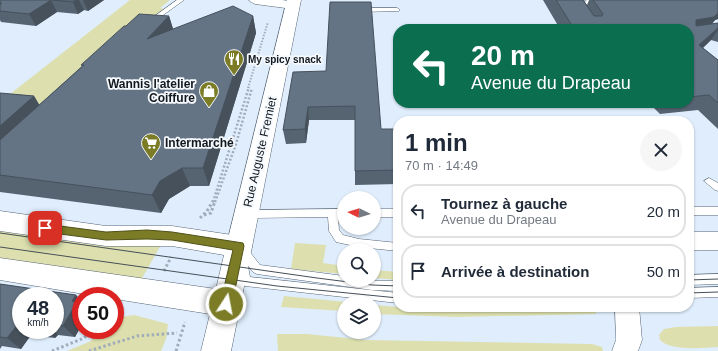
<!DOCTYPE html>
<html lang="fr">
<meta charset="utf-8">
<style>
body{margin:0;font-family:Helvetica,sans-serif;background:#f6f6f7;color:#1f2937;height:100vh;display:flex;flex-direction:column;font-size:15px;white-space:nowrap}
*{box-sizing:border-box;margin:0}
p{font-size:13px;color:#747a83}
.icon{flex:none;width:22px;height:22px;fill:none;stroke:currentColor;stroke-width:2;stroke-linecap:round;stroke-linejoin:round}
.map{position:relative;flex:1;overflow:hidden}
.drawer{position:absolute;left:393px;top:116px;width:301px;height:196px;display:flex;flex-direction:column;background:#fff;border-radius:16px;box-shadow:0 1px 3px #0004}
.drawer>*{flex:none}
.guide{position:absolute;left:393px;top:24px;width:301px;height:84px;border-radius:16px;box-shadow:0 1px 3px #0004;background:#0b6e4f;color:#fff;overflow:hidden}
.needle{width:26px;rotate:275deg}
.buttons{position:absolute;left:337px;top:191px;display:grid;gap:8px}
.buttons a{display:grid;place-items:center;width:44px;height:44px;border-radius:50%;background:#fff;box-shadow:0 1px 3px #0004;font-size:20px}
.speed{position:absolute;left:12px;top:287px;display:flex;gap:8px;font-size:20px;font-weight:700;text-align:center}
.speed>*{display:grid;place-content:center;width:52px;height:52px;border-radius:50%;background:#fff;box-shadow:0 1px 3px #0004;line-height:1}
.speed small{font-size:10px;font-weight:400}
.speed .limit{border:6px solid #d22;background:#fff;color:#111}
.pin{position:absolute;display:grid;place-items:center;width:34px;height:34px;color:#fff;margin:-17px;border-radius:8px;box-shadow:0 2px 6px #0006}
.me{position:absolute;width:44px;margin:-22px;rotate:11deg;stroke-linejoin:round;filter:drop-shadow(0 0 3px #0008)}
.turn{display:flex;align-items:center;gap:14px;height:84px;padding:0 12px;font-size:18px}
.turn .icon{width:52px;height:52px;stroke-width:2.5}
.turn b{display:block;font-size:28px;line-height:34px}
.round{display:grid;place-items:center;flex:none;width:42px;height:42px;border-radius:21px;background:#f6f6f7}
.headline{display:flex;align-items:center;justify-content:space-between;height:68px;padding:0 12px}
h1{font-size:24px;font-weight:700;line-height:30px}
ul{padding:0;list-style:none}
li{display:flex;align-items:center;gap:12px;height:54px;margin:0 8px 6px;padding:0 4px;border:2px solid #e0e1e3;border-radius:16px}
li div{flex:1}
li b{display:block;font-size:15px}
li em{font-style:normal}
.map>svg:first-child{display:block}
</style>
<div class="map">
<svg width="718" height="351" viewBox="0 0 718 351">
<rect width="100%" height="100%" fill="#dfedfc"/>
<!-- green -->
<g fill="#dde0ae">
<path d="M130,0H170L160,8L164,9L129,32L36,108L0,102Z"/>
<path d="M0,228L162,243L141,280L0,259Z"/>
<path d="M295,243L326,245L323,263L344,266V274L291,269Z"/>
<path d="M374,270L398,272V280L374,278Z"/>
<path d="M284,296L347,302H344V311L281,307Z"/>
<path d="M374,305L398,307H596V314L457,317L374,314Z"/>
<path d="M134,315L168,324L166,339L161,351H67L91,341L98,330H115V318Z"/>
<path d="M718,326V347C702,348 670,351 660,340L659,335L664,329L676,327Z"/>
<path d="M277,334H307L366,340L592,344L602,347L603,351H278Z"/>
</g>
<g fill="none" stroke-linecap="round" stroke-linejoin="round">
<!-- service casing -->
<g stroke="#566575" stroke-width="1">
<g id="service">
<path d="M177,0H184L152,23H148V21Z"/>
<path d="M587,0H593L583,10L596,29H590L577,10Z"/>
<path d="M397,8L399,9V11L361,12L358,10L361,8Z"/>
<path d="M709,178L718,183V191L715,190L704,181Z"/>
<rect x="689" y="207" width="29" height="8"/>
<path d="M344,209V217H338L339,230L343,235L359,239L398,243V251L359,247L336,242L329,231L328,217L247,218L244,217L242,214L244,211L247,210Z"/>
<rect x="374" y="209" width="24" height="8"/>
<path d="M242,246L246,247L260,265L344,276V280L398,281V291L372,290L257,274L253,272L238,253L237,250L238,247Z"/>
<path d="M244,264L248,266L250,277L398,293V303L245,286L241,284C239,279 238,271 240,266Z"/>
<path d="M718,274V284L689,285V275Z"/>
<path d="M718,287V297L689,298V288Z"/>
</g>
</g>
<!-- minor casing -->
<g stroke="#566575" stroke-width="1">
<g id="minor">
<path d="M249,0H282L297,2L299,5L297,8L293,9L255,4L251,2Z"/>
<rect x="689" y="232" width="29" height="18"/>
<path d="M615,307H639L642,340L638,351H612L616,340Z"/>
</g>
</g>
<!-- tertiary casing -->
<g stroke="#566575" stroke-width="1">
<path id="tertiary" d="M287,0H301L252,247L248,254L239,258L230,254L226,247Z"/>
</g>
<!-- secondary casing -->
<g stroke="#566575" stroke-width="1">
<path id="secondary" d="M0,211L106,226H172L239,236L248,240L252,247L231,351H201L210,314L115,299V296H96L0,280V258L216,289L224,255L172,246H106L0,231Z"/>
</g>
<!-- path-far2 -->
<path stroke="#a1adb9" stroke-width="2" stroke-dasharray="1.5 1.5" stroke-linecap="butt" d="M248,88L268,22"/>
<!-- path-far1 -->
<g stroke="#a1adb9" stroke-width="2.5" stroke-dasharray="2 2" stroke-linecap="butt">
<path d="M213,202L249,87"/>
<path d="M215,202L236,144L252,88"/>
</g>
<!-- path -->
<g stroke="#a1adb9" stroke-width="3" stroke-dasharray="2.5 2.5" stroke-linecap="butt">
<path d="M204,215L211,213L215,201"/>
<path d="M200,218L207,211L213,201"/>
<path d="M164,271L171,257"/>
<path d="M52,351L84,338L91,330"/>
<path d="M89,351L137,336L177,333"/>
<path d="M176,351L185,322"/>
</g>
<!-- service -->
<use href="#service" fill="#fff" fill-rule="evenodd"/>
<!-- minor -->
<use href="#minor" fill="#fff" fill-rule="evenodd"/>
<!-- tertiary -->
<use href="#tertiary" fill="#fff" fill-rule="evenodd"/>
<!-- secondary -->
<use href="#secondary" fill="#fff" fill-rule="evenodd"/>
<!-- tram -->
<g stroke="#464f57" stroke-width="1">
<path d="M0,233L317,278L372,285L398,286"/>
<path d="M0,247L277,286L398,298"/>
<path d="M689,280L718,279"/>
<path d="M689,293L718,292"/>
</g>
</g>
<!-- wall -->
<g fill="#566472" fill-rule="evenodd">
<path d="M0,0H104L88,11L84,10L78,14L57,12L36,26L1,22L0,20Z"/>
<path d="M543,0H585L584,1L587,5L589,0H718V19L715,20L712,24L718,23V42L711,40L703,48L718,60V129L698,110L660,114L649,103H689V29H560Z"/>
<path d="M169,16L173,29L253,16L256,33L209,186H190L169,199L161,213L0,192V93L34,96L39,105L82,66L81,65L126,26Z"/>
<path d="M326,71L381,129H398V184L355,185V120H309L306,143L286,144L283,130Z"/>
<path d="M0,284L76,295L81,301V326L75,337L58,335L55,338L31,335L21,349L2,346L0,349ZM21,296H55V330H21Z"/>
</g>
<!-- shaded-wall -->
<g fill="#46515c">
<path d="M51,0L57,12L36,26L29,14Z"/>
<path d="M76,0H79L84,10L78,14L73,2Z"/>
<path d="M83,0H104L88,11Z"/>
<path d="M718,13V19L715,20L705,32L689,34L696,20Z"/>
<path d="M169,16L174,32L147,39Z"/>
<path d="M253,16L256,33L209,186L203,168Z"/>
<path d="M718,28V30L711,40L690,60L699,45Z"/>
<path d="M34,96L45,114L0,158V126Z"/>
<path d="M308,107L309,120L306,143L305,129Z"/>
<path d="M182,168L190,186L169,199L161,213L152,195L160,181Z"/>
<path d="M76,295L81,301V326L75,337L63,326L72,301Z"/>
<path d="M18,324L21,326V330H25L31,335L21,349L7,338Z"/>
<path d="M46,330H52L58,335L55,338Z"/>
</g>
<!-- building -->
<g fill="#647484" stroke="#46515c">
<path d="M0,0H51L29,14L0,11V5L2,3H0Z"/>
<path d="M52,0H76L73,2Z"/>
<path d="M556,0H583L594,16H602L603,14L593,0H718V13L714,17L696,20V26L718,23V28L699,45L718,60V103L709,95L689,97V29H570L569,27H573Z"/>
<path d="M330,2H371L381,129H398V170L355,171V106L308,107L305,129L283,130L293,72L326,71Z"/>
<path d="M233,6L253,16L203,168H182L160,181L152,195L0,175V140L84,65H81L124,26H126L139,14L169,16L147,39Z"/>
<path d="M0,93L34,96L0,126Z"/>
<path d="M0,284L76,295L72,301L77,302L63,326L55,325V296H21V324H18L7,338L0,337Z"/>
</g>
<!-- route -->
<path fill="#7b7c25" stroke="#505118" d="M45,224L106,232L147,230L172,232L243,243L244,246L232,304L230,308L226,309L222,308L220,304L233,250L172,240L147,239L106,240L45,232L42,231L40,228L42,225Z"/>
<!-- icons -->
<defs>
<g id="restaurant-pin" transform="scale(1)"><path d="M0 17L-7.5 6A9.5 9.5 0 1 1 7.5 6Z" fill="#7b7c25" stroke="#f5f9fd"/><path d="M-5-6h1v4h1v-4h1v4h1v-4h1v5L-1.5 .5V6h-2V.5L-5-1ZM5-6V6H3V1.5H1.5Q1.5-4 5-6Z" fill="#fff"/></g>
<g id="shop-pin" transform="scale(1)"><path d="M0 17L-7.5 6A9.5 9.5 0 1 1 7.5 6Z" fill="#7b7c25" stroke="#f5f9fd"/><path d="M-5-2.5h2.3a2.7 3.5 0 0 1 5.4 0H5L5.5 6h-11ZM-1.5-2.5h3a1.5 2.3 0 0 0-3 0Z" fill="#fff"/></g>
<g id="supermarket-pin" transform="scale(1)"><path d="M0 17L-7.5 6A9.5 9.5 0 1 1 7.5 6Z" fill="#7b7c25" stroke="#f5f9fd"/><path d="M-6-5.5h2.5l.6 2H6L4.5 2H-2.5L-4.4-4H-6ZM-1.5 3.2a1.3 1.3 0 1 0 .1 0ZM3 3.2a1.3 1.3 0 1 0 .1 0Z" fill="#fff"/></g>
</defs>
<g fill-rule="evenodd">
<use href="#restaurant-pin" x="234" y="59"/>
<use href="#shop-pin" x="209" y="91"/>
<use href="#supermarket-pin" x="151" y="143"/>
</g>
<g text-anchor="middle" stroke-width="3.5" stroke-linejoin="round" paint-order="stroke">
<!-- far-poi labels -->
<g font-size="10" font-weight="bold" fill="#11181e" stroke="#f5f9fd" text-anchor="start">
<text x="248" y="63">My spicy snack</text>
</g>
<!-- poi labels -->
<g font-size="12" font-weight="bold" fill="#11181e" stroke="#f5f9fd" text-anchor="end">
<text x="195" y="88">Wannis l'atelier<tspan x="195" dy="14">Coiffure</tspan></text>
<text x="165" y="147" text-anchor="start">Intermarché</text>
</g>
<!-- street labels -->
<g font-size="12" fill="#11181e" stroke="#f5f9fd">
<text transform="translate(260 152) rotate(-77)" y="4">Rue Auguste Fremiet</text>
</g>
</g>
</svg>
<div class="buttons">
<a><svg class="needle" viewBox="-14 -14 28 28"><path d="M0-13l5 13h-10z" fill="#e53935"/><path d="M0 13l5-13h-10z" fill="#747a83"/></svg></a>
<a><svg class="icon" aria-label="search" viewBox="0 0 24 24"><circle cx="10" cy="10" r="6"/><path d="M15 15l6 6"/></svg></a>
<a><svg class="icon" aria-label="layers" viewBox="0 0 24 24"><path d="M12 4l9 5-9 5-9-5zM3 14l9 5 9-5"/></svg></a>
</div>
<div class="speed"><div>48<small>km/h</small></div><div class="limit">50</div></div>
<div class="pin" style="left:45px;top:228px;background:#d93025"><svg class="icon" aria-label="arrive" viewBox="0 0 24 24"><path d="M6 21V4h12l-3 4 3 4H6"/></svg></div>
<svg class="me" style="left:226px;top:304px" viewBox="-20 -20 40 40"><circle r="17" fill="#7b7c25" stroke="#fff" stroke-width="3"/><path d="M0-11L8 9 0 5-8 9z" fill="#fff"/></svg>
<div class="guide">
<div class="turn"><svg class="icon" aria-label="left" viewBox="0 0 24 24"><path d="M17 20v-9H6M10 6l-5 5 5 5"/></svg><div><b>20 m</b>Avenue du Drapeau</div></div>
</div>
<section class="drawer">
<div class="headline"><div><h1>1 min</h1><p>70 m · 14:49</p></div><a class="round"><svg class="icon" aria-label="close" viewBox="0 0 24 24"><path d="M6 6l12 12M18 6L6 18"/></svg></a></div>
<ul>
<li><svg class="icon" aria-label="left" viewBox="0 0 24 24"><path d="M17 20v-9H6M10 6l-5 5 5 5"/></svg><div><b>Tournez à gauche</b><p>Avenue du Drapeau</p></div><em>20 m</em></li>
<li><svg class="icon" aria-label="arrive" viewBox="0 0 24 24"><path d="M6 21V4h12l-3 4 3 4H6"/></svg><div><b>Arrivée à destination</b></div><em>50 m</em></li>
</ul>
</section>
</div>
